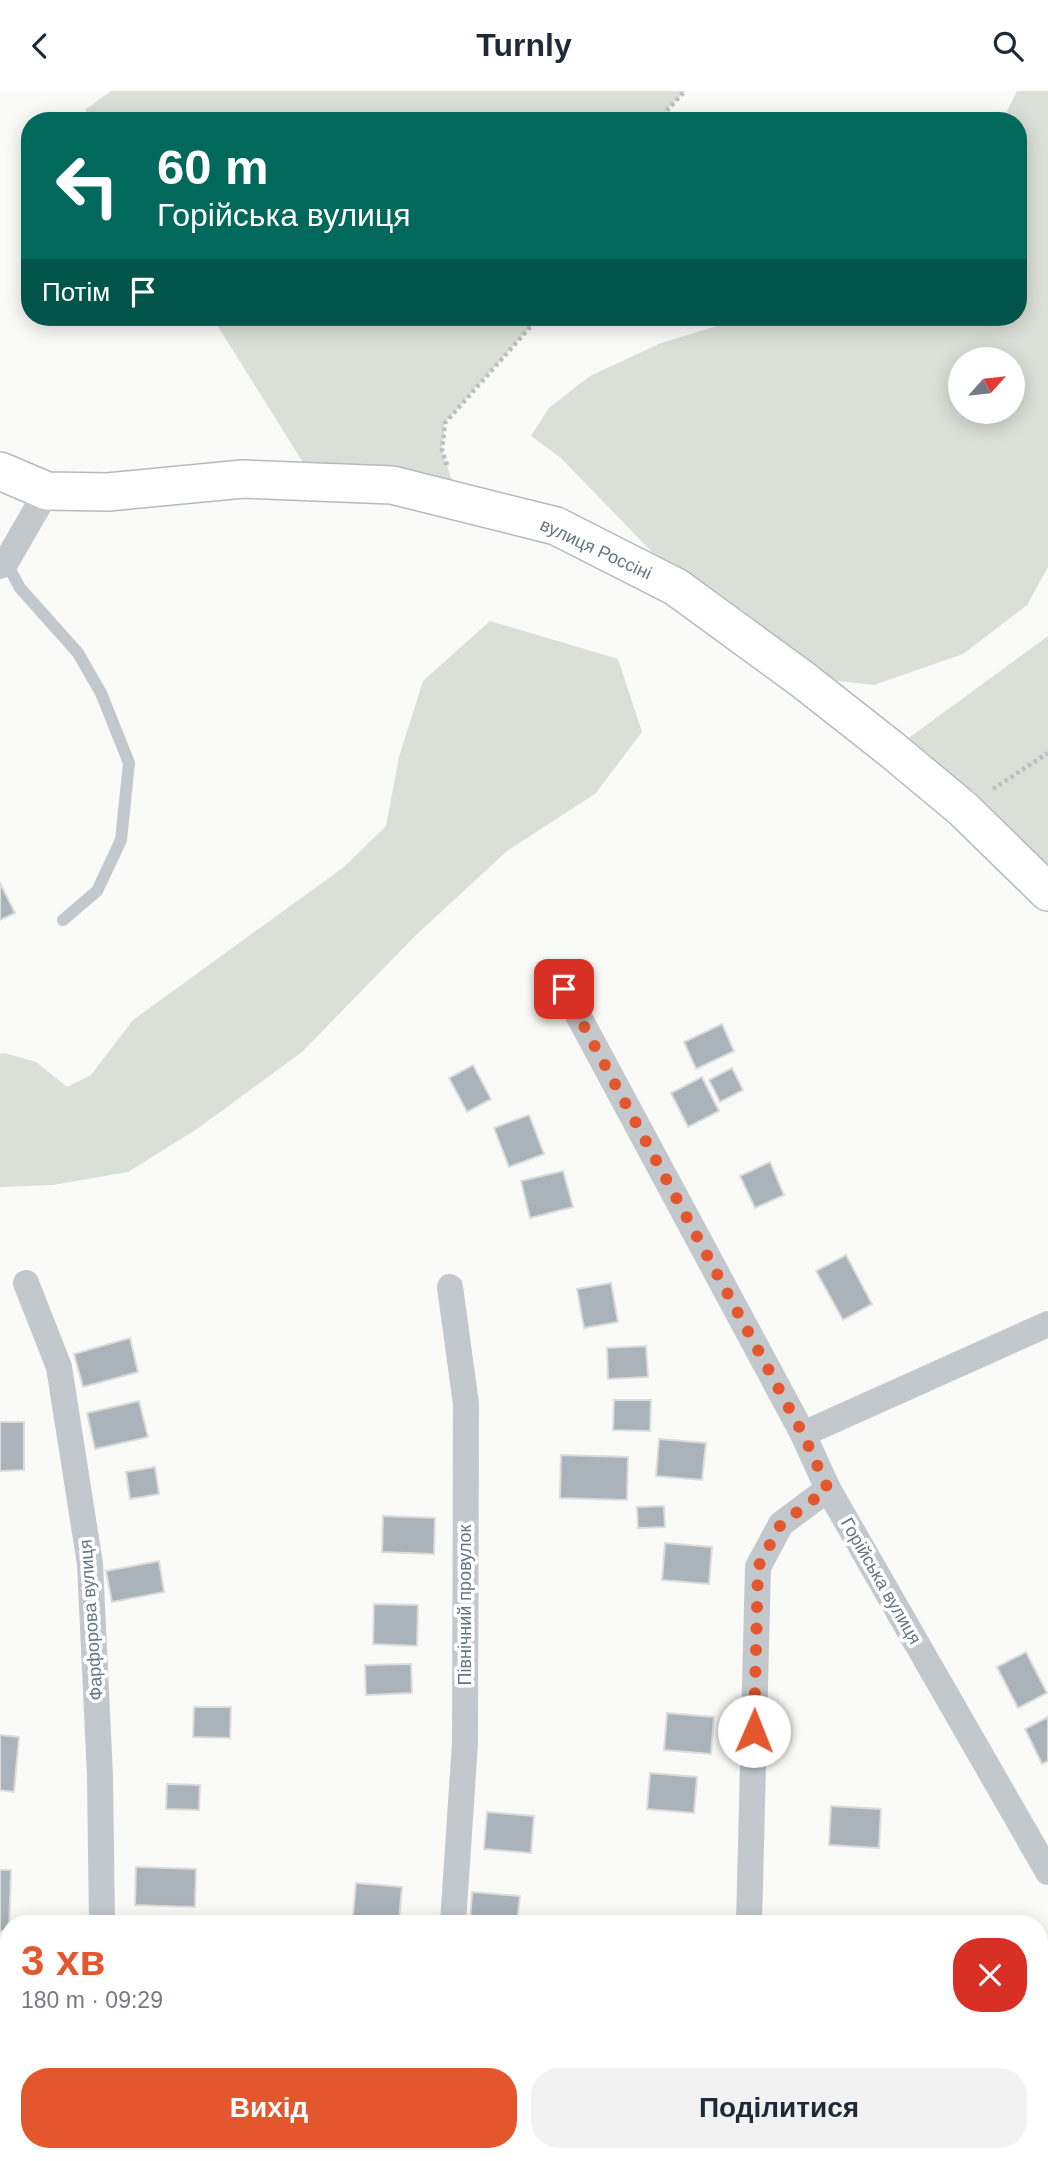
<!DOCTYPE html>
<html lang="uk">
<meta charset="utf-8">
<style>
body{margin:0;font-family:Arial,sans-serif;background:#f2f2f3;color:#1f2937;height:100vh;display:flex;flex-direction:column;font-size:26px;white-space:nowrap}
*{box-sizing:border-box;margin:0}
p{font-size:23px;color:#747a83}
.icon{flex:none;width:38px;height:38px;fill:none;stroke:currentColor;stroke-width:2;stroke-linecap:round;stroke-linejoin:round}
.map{position:relative;flex:1;overflow:hidden}
.sheet{position:absolute;left:0px;top:1824px;width:1048px;height:247px;display:flex;flex-direction:column;background:#fff;border-radius:28px 28px 0 0;box-shadow:0 4px 18px #0003}
.sheet>*{flex:none}
.banner{position:absolute;left:21px;top:21px;width:1006px;height:214px;border-radius:28px;box-shadow:0 4px 18px #0003;background:#00695c;color:#fff;overflow:hidden}
.needle{width:46px;rotate:63deg}
.fabs{position:absolute;left:948px;top:256px;display:grid;gap:14px}
.fabs a{display:grid;place-items:center;width:77px;height:77px;border-radius:50%;background:#fff;box-shadow:0 4px 18px #0003;font-size:35px}
.pin{position:absolute;display:grid;place-items:center;width:60px;height:60px;color:#fff;margin:-30px;border-radius:14px;box-shadow:0 4px 10px #0006}
.me{position:absolute;width:77px;margin:-38px;rotate:1deg;stroke-linejoin:round;filter:drop-shadow(0 0 5px #0008)}
.turn{display:flex;align-items:center;gap:24px;height:147px;padding:0 21px;font-size:32px}
.turn .icon{width:91px;height:91px;stroke-width:2.5}
.turn b{display:block;font-size:49px;line-height:60px}
.then{display:flex;align-items:center;height:66px;padding:0 21px;background:#0003;gap:14px;font-size:26px}
.round{display:grid;place-items:center;flex:none;width:74px;height:74px;border-radius:28px;background:#f2f2f3}
.head{display:flex;align-items:center;justify-content:space-between;height:119px;padding:0 21px}
h1{font-size:42px;font-weight:600;line-height:52px;color:#e4572e}
.button{display:flex;gap:14px;margin-top:auto;padding:14px 21px}
.button a{flex:1;height:80px;border-radius:28px;background:#e4572e;color:#fff;font-size:28px;font-weight:600;line-height:80px;text-align:center}
.button a+a{background:#f2f2f3;color:#1f2937}
header{display:flex;justify-content:space-between;align-items:center;height:91px;padding:0 21px;background:#fff;font-size:32px;font-weight:600}
.map>svg:first-child{display:block}
</style>
<header><svg class="icon" aria-label="back" viewBox="0 0 24 24"><path d="M15 5l-7 7 7 7"/></svg>Turnly<svg class="icon" aria-label="search" viewBox="0 0 24 24"><circle cx="10" cy="10" r="6"/><path d="M15 15l6 6"/></svg></header>
<div class="map">
<svg width="1048" height="2070" viewBox="0 0 1048 2070">
<rect width="100%" height="100%" fill="#fafaf8"/>
<!-- green -->
<g fill="#dadfd7" fill-rule="evenodd">
<path d="M111,0H685L657,30H92L85,19Z"/>
<path d="M1017,0H1048V476L1027,514L963,563L874,594L822,588L682,492L561,367L531,345L549,317L590,285L661,252L727,232L738,226H1018V30H1002ZM961,268H1013V320H961Z"/>
<path d="M212,226H539L445,332L442,359L451,387L475,413L314,389Z"/>
<path d="M490,530L618,568L642,641L595,703L507,760L415,845L302,961L197,1038L128,1081L53,1094L0,1096V963L4,962L36,971L67,996L91,984L133,929L344,776L386,735L399,666L423,590Z"/>
<path d="M1048,545V801L906,649Z"/>
</g>
<!-- building -->
<g fill="#aab3b9" stroke="#dcdcda" stroke-width="2">
<path d="M0,792L15,822L0,829Z"/>
<path d="M722,933L734,960L696,978L684,951Z"/>
<path d="M473,974L491,1008L467,1021L449,987Z"/>
<path d="M732,977L743,999L720,1011L709,989Z"/>
<path d="M702,986L719,1020L688,1036L671,1002Z"/>
<path d="M529,1024L544,1063L509,1076L494,1037Z"/>
<path d="M770,1071L784,1104L755,1117L740,1085Z"/>
<path d="M563,1080L573,1116L530,1127L521,1090Z"/>
<path d="M846,1164L872,1213L843,1229L816,1180Z"/>
<path d="M611,1192L618,1231L584,1237L577,1198Z"/>
<path d="M130,1247L138,1281L83,1296L74,1263Z"/>
<path d="M646,1255L648,1286L608,1288L607,1257Z"/>
<path d="M614,1309H651L650,1340L613,1339Z"/>
<path d="M139,1310L148,1346L95,1358L87,1322Z"/>
<path d="M0,1331H24V1379L0,1380Z"/>
<path d="M659,1348L706,1352L702,1389L656,1385Z"/>
<path d="M561,1364L628,1366L627,1409L560,1407Z"/>
<path d="M155,1376L159,1403L130,1408L126,1381Z"/>
<path d="M664,1415L665,1436L638,1437L637,1416Z"/>
<path d="M383,1425L435,1427L434,1463L382,1461Z"/>
<path d="M665,1452L712,1456L709,1493L662,1489Z"/>
<path d="M159,1470L164,1501L112,1511L106,1480Z"/>
<path d="M374,1513L418,1514L417,1555L373,1553Z"/>
<path d="M1026,1561L1047,1602L1018,1617L997,1576Z"/>
<path d="M411,1573L412,1602L366,1604L365,1574Z"/>
<path d="M194,1616H231L230,1647L193,1646Z"/>
<path d="M667,1622L714,1626L711,1663L664,1659Z"/>
<path d="M1048,1626V1670L1042,1673L1025,1638Z"/>
<path d="M0,1644L19,1646L14,1701L0,1699Z"/>
<path d="M650,1682L697,1686L694,1722L647,1718Z"/>
<path d="M167,1693L200,1694L199,1719L166,1718Z"/>
<path d="M831,1715L881,1718L879,1757L829,1754Z"/>
<path d="M487,1721L534,1725L531,1762L484,1758Z"/>
<path d="M136,1776L196,1778L195,1816L135,1814Z"/>
<path d="M0,1779H11L9,1840H0Z"/>
<path d="M356,1792L402,1796L399,1829L353,1825Z"/>
<path d="M472,1801L520,1805L517,1832H470Z"/>
<path d="M1048,1997V2030L1040,2031V1998Z"/>
<path d="M159,2062H223V2067Z"/>
<path d="M500,2062H547V2070H499Z"/>
</g>
<g fill="none" stroke-linecap="round" stroke-linejoin="round">
<!-- secondary casing -->
<g stroke="#b3babf" stroke-width="40">
<path id="secondary" d="M0,380L47,400L108,401L243,388L392,394L556,435L676,496L802,588L891,658L963,718L1048,801"/>
</g>
<!-- path -->
<g stroke="#bbbfc2" stroke-width="4.5" stroke-dasharray="3.5 3.5" stroke-linecap="butt">
<path d="M657,30L685,0"/>
<path d="M447,374L442,359L445,332L539,226"/>
<path d="M993,698L1048,662"/>
</g>
<!-- lane -->
<path stroke="#c3c8cc" stroke-width="12" d="M6,471L20,497L78,562L101,602L129,672L121,749L97,800L63,829"/>
<!-- street -->
<g stroke="#c3c8cc" stroke-width="26">
<path d="M0,475L6,471L47,400"/>
<path d="M564,898L803,1343L828,1398L1048,1781"/>
<path d="M26,1192L59,1276L90,1473L100,1685L102,1832"/>
<path d="M450,1196L466,1313L465,1652L453,1832"/>
<path d="M803,1343L1048,1233"/>
<path d="M749,1832L758,1476L781,1433L828,1398"/>
<path d="M746,2062V2070"/>
<path d="M97,2070V2062"/>
<path d="M437,2070L438,2062"/>
</g>
<!-- secondary -->
<use href="#secondary" stroke="#fff" stroke-width="37"/>
</g>
<g fill="none" stroke-linecap="round" stroke-linejoin="round">
<!-- route -->
<path stroke="#e4572e" stroke-width="12" stroke-dasharray="0 21.6" d="M564,898L803,1343L828,1398L781,1433L758,1476L754,1640"/>
</g>
<g text-anchor="middle" stroke-width="7" stroke-linejoin="round" paint-order="stroke">
<!-- street labels -->
<g font-size="18" fill="#657683" stroke="#fff">
<text transform="translate(596 458) rotate(25)" y="6">вулиця Россіні</text>
<text transform="translate(881 1490) rotate(60)" y="6">Горійська вулиця</text>
<text transform="translate(465 1514) rotate(-90)" y="6">Північний провулок</text>
<text transform="translate(91 1529) rotate(-94)" y="6">Фарфорова вулиця</text>
</g>
</g>
</svg>
<div class="fabs">
<a><svg class="needle" viewBox="-14 -14 28 28"><path d="M0-13l5 13h-10z" fill="#e53935"/><path d="M0 13l5-13h-10z" fill="#747a83"/></svg></a>
</div>
<div class="pin" style="left:564px;top:898px;background:#d93025"><svg class="icon" aria-label="arrive" viewBox="0 0 24 24"><path d="M6 21V4h12l-3 4 3 4H6"/></svg></div>
<svg class="me" style="left:754px;top:1640px" viewBox="-20 -20 40 40"><circle r="19" fill="#fff"/><path d="M0-13L10 11 0 6-10 11z" fill="#e4572e"/></svg>
<div class="banner">
<div class="turn"><svg class="icon" aria-label="left" viewBox="0 0 24 24"><path d="M17 20v-9H6M10 6l-5 5 5 5"/></svg><div><b>60 m</b>Горійська вулиця</div></div>
<div class="then">Потім<svg class="icon" aria-label="arrive" viewBox="0 0 24 24"><path d="M6 21V4h12l-3 4 3 4H6"/></svg></div>
</div>
<section class="sheet">
<div class="head"><div><h1>3 хв</h1><p>180 m · 09:29</p></div><a class="round" style="background:#d93025;color:#fff"><svg class="icon" aria-label="close" viewBox="0 0 24 24"><path d="M6 6l12 12M18 6L6 18"/></svg></a></div>
<div class="button"><a>Вихід</a><a>Поділитися</a></div>
</section>
</div>
